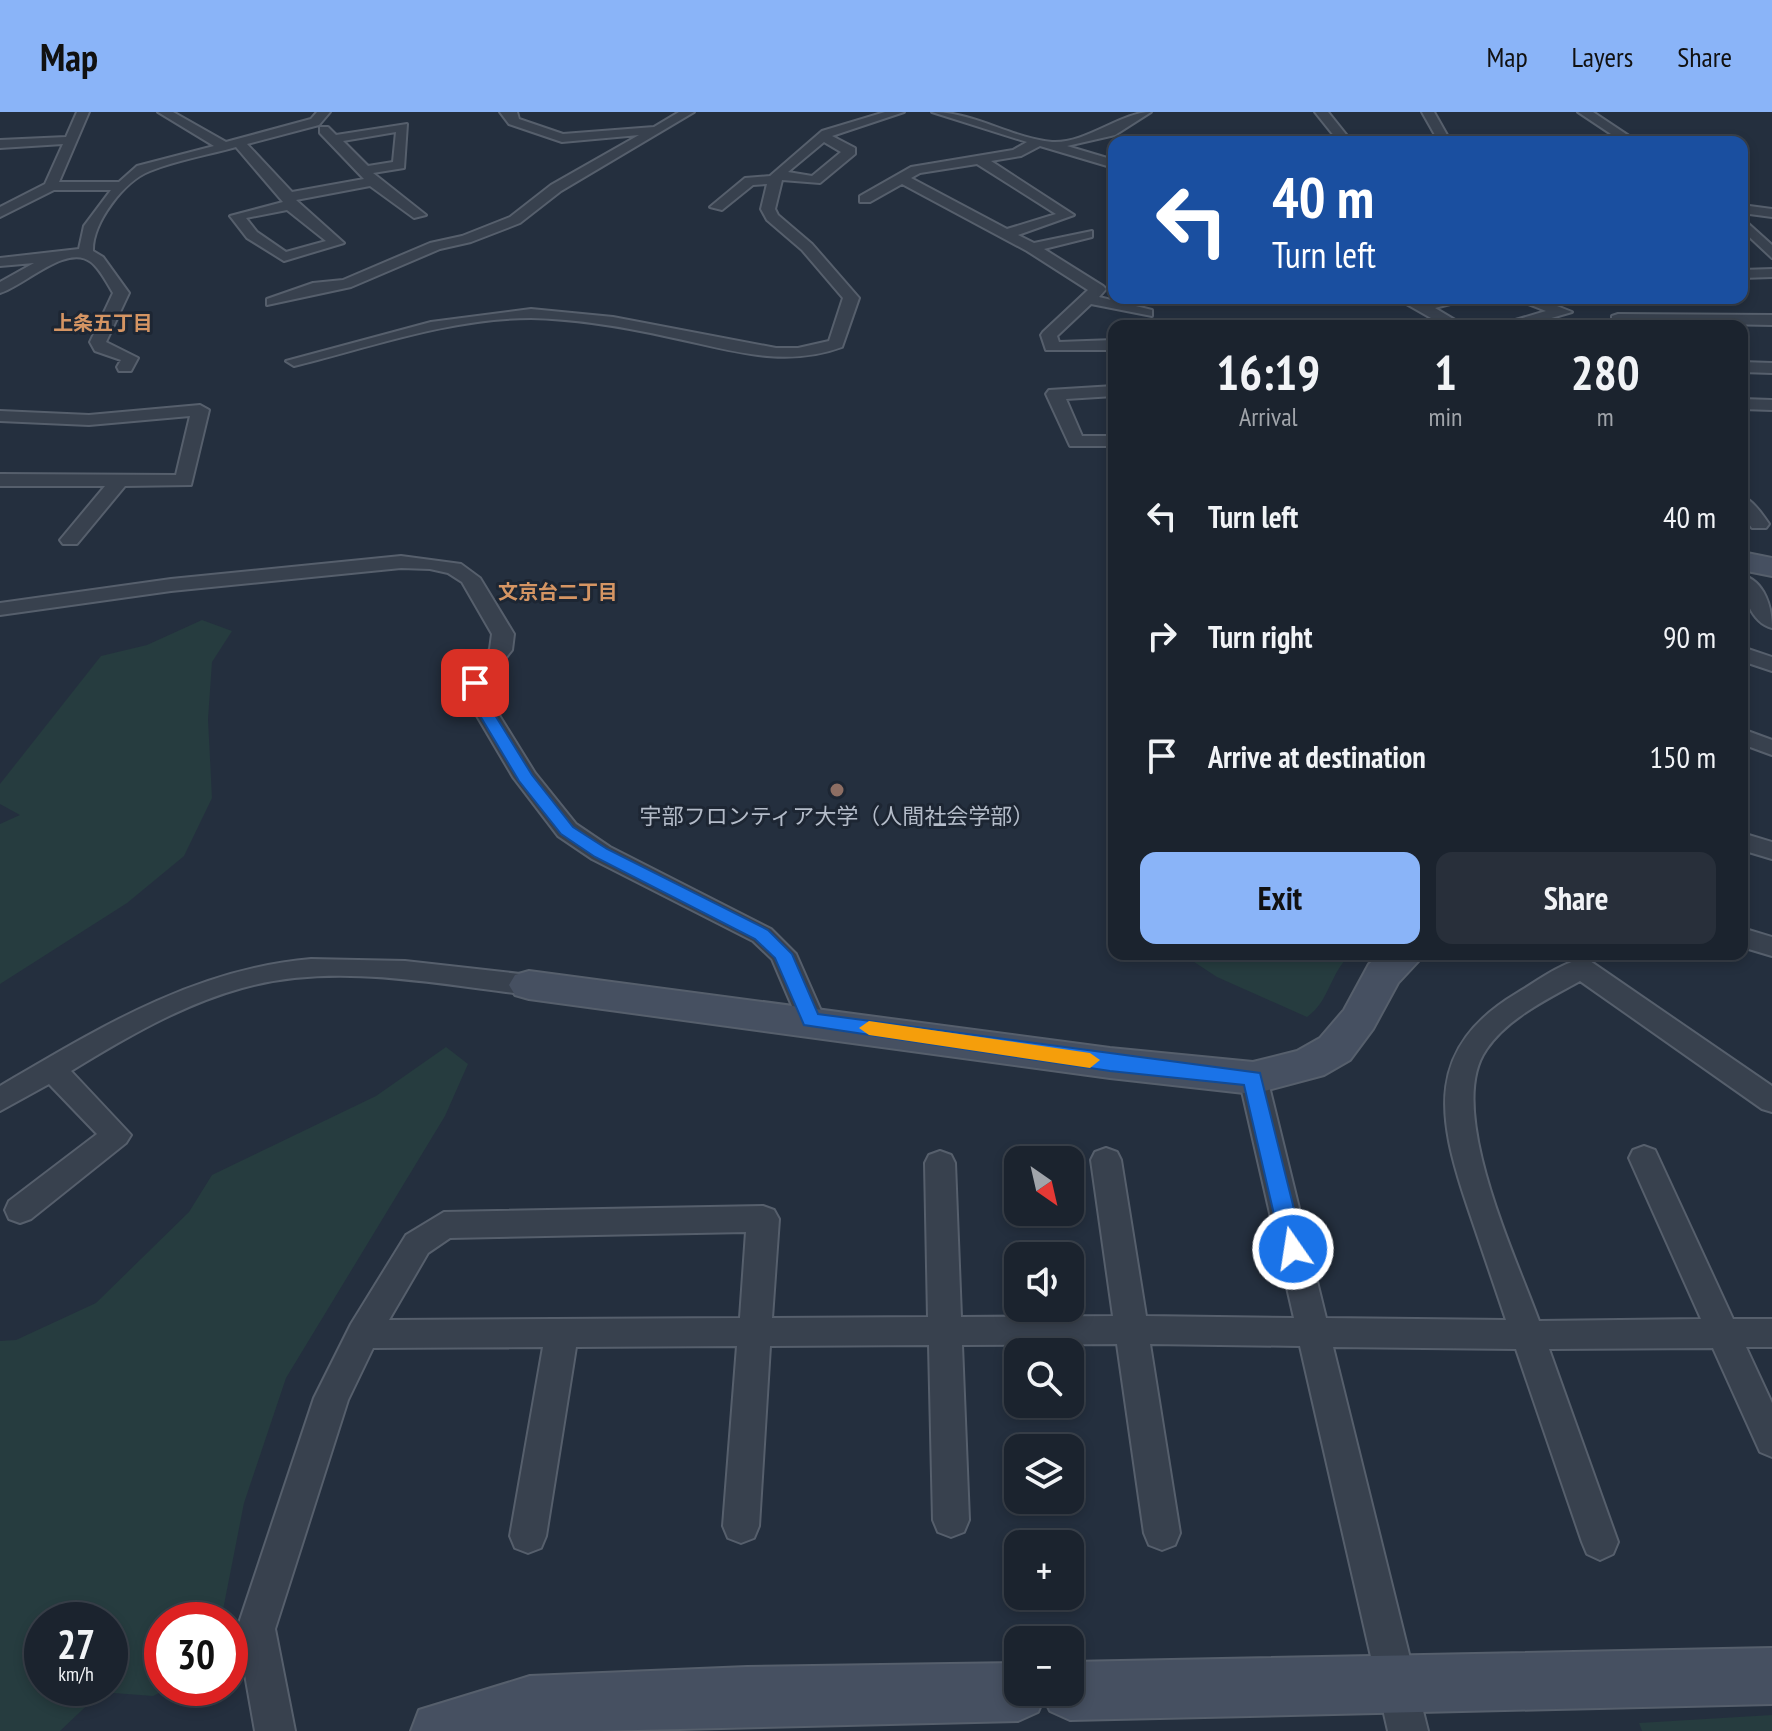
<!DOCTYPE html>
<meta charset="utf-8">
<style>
body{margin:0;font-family:"PT Sans Narrow","Noto Sans JP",sans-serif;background:#282f3a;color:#f1f3f6;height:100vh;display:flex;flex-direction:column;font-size:30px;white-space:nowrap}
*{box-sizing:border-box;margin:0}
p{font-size:26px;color:#a0a4aa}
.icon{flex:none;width:44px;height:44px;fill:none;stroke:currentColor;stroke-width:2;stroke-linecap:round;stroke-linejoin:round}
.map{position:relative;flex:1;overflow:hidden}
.sheet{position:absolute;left:1108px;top:208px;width:640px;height:640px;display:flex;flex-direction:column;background:#1b232e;border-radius:16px;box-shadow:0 4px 12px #0003,0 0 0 2px #39404a}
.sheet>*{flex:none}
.hud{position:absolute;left:1108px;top:24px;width:640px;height:168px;border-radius:16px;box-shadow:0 4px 12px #0003,0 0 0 2px #39404a;background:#1a4fa0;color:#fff;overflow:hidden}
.needle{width:52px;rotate:146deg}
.buttons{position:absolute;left:1004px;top:1034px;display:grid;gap:16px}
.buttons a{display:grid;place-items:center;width:80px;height:80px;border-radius:16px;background:#1b232e;box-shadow:0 4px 12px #0003,0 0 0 2px #39404a;font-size:40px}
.speed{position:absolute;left:24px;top:1490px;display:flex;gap:16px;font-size:40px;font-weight:700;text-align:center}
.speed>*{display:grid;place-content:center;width:104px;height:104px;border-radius:50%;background:#1b232e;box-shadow:0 4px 12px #0003,0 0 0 2px #39404a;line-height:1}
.speed small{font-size:20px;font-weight:400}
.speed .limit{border:12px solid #d22;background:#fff;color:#111}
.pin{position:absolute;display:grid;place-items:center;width:68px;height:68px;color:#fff;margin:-34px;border-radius:16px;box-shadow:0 4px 12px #0006}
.me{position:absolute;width:88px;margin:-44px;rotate:347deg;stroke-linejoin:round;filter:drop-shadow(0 0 6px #0008)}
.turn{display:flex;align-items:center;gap:28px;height:168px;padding:0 32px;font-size:36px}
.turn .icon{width:104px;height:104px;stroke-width:2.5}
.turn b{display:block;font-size:56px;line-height:68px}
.eta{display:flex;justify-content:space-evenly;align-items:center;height:136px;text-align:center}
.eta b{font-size:48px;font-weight:700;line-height:56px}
.cta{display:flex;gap:16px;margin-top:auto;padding:16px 32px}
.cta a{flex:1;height:92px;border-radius:16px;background:#8ab4f8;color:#111;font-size:32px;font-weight:700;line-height:92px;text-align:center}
.cta a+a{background:#282f3a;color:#f1f3f6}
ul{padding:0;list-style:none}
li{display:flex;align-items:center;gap:24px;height:120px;padding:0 32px}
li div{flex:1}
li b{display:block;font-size:30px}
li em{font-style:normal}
header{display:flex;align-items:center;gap:48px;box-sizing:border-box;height:112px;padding:0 40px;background:#8ab4f8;color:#111}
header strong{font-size:38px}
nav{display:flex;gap:44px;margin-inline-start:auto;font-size:28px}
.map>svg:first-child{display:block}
</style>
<header>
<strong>Map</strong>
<nav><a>Map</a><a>Layers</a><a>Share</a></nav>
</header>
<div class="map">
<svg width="1772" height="1619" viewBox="0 0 1772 1619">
<rect width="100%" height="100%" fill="#242f3e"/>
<!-- green -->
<g fill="#263c3f" fill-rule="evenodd">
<path d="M202,508L232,519L212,550L208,607L212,686L184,744L127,791L0,872V712L20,703L0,692V672L101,544L147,533Z"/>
<path d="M1182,842H1351C1330,860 1330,889 1307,905L1217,865Z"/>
<path d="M446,935L468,952L445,1004L286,1266L244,1391L221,1508H162V1576H169L153,1584L101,1580L60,1619H0V1229L16,1228L96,1191L189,1100L212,1063L376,984ZM42,1508H110V1576H42Z"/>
<path d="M1772,1603V1619H1642L1639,1611Z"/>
</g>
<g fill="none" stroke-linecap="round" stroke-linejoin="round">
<!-- street casing -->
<g stroke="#565f6c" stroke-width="4">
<g id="street">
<path d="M77,0H89L59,70H119L137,54L214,34L158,0H173L226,30L311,7L317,0H330L319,13L247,32L292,80L364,67L320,21V15H328L336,23L407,12L404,56L373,61L426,103L414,106L370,74L296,88L344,131L284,149L247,126L230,104L283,90L236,35C208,43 177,48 150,59C124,69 92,111 93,139L103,145L129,181L106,230L138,246L131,259H119L117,255L121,248L95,239L90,230L113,181C107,171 100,157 91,150C67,131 24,174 0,181V170L34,151L0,154V146L79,137L84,114L111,78H54L0,105V95L45,72L63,32L0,36V28L66,25ZM396,20L393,50L368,54L343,29ZM287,98L326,129L286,140L257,120L246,106Z"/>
<path d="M500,0H517L519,7L563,22L654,15L679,0H694L561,79L520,111L471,130L440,137L351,175L267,193V187L313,171L343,168L430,131L462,124L510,105L551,73L639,23L562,30L509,12Z"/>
<path d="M885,0H904L832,24L855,36V42L820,71L782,68L775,97L778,103L812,132L859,186L842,235C783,257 728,237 669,225C624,215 578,207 531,206C451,206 371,235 294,254L286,249L431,210L531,197L613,205L776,236H798L829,229L843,186L802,138L767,108L761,97L767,72L753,73L722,98L710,95L745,66L770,64L822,19ZM824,30L841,40L812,64L788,60Z"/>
<path d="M932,0C974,0 1011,26 1052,30C1086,32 1121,0 1151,0L1115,23L1067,34L1114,48V56L1040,34L1021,44L991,49L1074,103L1018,123L1034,131L1092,119V125L1044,137L1103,174L1106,177L1099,185L1152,198V204L1091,192L1057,224L1059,230L1114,228V238H1046L1041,223L1043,220L1088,178L1027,139L902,72L870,90H860V84L911,55L1013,38L1027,30ZM977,52L1056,102L1007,117L911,66L920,61Z"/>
<path d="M1315,0H1328L1352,30H1339Z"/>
<path d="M1422,0H1434L1451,30H1439Z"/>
<path d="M1578,0H1593L1638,30H1623Z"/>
<path d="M1742,93L1772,97V105L1742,101Z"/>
<path d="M1742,106L1772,133V146L1742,118Z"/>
<path d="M1772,157V165L1742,166V158Z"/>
<path d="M1396,186L1422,189L1473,186L1435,196L1465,214H1445Z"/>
<path d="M1513,186H1537L1572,200L1524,214H1495L1546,199Z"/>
<path d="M1618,202L1772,203V213L1612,210V204Z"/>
<path d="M1742,250L1772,251V261L1742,260Z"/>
<path d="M1114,274V284L1066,287L1082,324H1114V334H1070L1046,282L1049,278Z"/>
<path d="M1742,287L1772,288V298L1742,297Z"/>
<path d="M200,293L209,298L191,373L125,374L77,432H63L60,428L105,374H0V362L176,363L190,304L89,313L0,309V299L89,303Z"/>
<path d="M1742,385C1753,388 1762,402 1769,412L1766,416H1752L1742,403Z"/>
<path d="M401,444L461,452L480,466L514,522L512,538L486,571L489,587L535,661L576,712L610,735L771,817L796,842L825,908L821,915L811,918L801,915L772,847L753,829L592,747L558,724L513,665L467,587L464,571L490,537L492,522L462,470L448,461L430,457L401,456L171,479L0,503V491L171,467Z"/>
<path d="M1742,463C1765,469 1772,496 1772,516C1751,511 1742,482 1742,463Z"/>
<path d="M1742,535L1772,545V559L1742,549Z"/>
<path d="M1742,617L1772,628V643L1742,632Z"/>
<path d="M1742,721L1772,730V747L1742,738Z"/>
<path d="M1742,816L1772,825V844L1742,835Z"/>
<path d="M311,847L405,849L529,863L539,866L543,873L539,880L529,883C437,872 334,850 242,876C181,893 125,926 71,959L131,1023L126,1031L31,1107L20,1111L9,1107L5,1098L9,1089L97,1022L49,972L0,999V974C99,916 194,857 311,847Z"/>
<path d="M1581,847L1590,849L1772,974V1000L1762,997L1580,869C1548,887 1507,906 1486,938C1445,997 1516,1145 1539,1209L1701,1207L1629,1046L1633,1038L1644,1034L1655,1038L1733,1207H1772V1235H1746L1772,1291V1345L1760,1340L1713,1236L1549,1237L1618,1430L1613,1442L1600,1448L1587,1442L1582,1430L1516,1237L1333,1235L1428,1619H1388L1300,1234L1150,1232L1180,1421L1175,1433L1162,1438L1149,1433L1144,1421L1117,1232L962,1233L969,1408L964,1420L951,1425L938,1420L933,1408L929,1233L770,1234L759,1414L754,1426L741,1431L728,1426L723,1414L737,1234L576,1235L546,1424L541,1436L528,1441L515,1436L510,1424L543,1235L373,1236L348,1288L275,1517L295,1619H255L237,1517L314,1286L351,1212L406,1123L444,1100L763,1094L774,1098L779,1107L772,1206L928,1205L925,1051L929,1043L940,1039L951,1043L955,1051L961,1205L1113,1204L1091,1048L1095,1040L1106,1036L1117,1040L1121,1048L1146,1204L1294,1206L1239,966L1243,958L1253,955L1263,958L1267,966L1326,1206L1506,1208C1493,1170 1480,1131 1467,1093C1437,1004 1425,936 1517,881C1537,869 1558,853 1581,847ZM746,1120L740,1206L389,1208L428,1141L450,1126Z"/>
</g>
</g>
<!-- secondary casing -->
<g stroke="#565f6c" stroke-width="4">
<g id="secondary">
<path d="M1742,440L1772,446V464L1742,458Z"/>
<path d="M1381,842H1425L1398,871L1373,917L1350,948L1324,963L1253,982L1110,966L529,887L515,883L509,873L515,863L529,859L1110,936L1253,950L1297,939L1320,926L1344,898L1369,852Z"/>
<path d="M1772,1536V1592L1070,1608L1050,1599L1044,1586L1038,1600L1018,1609L595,1619H411L419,1598L530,1564L747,1555L1018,1551V1580H1070V1550Z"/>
</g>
</g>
<!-- street -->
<use href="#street" fill="#38414e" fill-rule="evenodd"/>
<!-- secondary -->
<use href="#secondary" fill="#465061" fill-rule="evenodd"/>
</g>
<!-- route -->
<path fill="#1a73e8" stroke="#114b97" stroke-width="2" d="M470,567H481L485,587L532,663L573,715L607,737L768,818L792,842L818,902L1260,961L1304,1137L1301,1143H1286L1282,1137L1244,973L1110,959L804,913L775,846L755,827L595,745L561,722L519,669L470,587Z"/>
<!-- slow -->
<path fill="#f59e0b" d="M869,909L1090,941L1100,948L1090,956L869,923L859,916Z"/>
<!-- markers -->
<circle fill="#8d6e63" stroke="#1d2633" stroke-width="3" cx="837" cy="678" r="8"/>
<g text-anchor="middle" stroke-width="6" stroke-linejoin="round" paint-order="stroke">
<!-- far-neighbourhood labels -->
<g font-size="20" font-weight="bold" fill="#d59563" stroke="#1d2633">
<text x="103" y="218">上条五丁目</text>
<text x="558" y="487">文京台二丁目</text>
</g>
<!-- poi labels -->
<g font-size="22" fill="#b4bcc9" stroke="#1d2633">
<text x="837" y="712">宇部フロンティア大学（人間社会学部）</text>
</g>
</g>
</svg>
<div class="buttons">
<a><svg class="needle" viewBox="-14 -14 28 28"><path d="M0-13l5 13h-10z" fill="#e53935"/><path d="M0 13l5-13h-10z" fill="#a0a4aa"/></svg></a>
<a><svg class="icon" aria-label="sound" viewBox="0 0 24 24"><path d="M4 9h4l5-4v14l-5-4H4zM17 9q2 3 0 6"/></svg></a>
<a><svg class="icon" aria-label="search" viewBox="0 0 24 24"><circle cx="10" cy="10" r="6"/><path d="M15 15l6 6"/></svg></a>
<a><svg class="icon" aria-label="layers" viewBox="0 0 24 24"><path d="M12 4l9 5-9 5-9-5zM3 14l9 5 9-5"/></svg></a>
<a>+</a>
<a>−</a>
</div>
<div class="speed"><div>27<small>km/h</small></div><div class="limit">30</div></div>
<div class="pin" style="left:475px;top:571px;background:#d93025"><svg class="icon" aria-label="arrive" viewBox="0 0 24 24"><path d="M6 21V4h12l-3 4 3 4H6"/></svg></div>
<svg class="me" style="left:1293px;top:1137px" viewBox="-20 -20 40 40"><circle r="17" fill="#1a73e8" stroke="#fff" stroke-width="3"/><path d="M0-11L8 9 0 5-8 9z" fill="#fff"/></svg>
<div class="hud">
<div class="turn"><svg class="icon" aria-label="left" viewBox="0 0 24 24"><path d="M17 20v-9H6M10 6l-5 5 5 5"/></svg><div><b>40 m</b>Turn left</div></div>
</div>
<section class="sheet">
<div class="eta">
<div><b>16:19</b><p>Arrival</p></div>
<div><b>1</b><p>min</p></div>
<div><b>280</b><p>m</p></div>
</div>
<ul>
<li><svg class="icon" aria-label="left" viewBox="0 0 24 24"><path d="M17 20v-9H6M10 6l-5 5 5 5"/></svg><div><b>Turn left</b></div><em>40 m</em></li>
<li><svg class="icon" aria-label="right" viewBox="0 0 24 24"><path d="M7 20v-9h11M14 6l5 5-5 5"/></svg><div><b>Turn right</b></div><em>90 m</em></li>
<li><svg class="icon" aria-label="arrive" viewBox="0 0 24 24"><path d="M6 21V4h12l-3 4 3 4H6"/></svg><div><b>Arrive at destination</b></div><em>150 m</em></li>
</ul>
<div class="cta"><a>Exit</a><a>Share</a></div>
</section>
</div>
